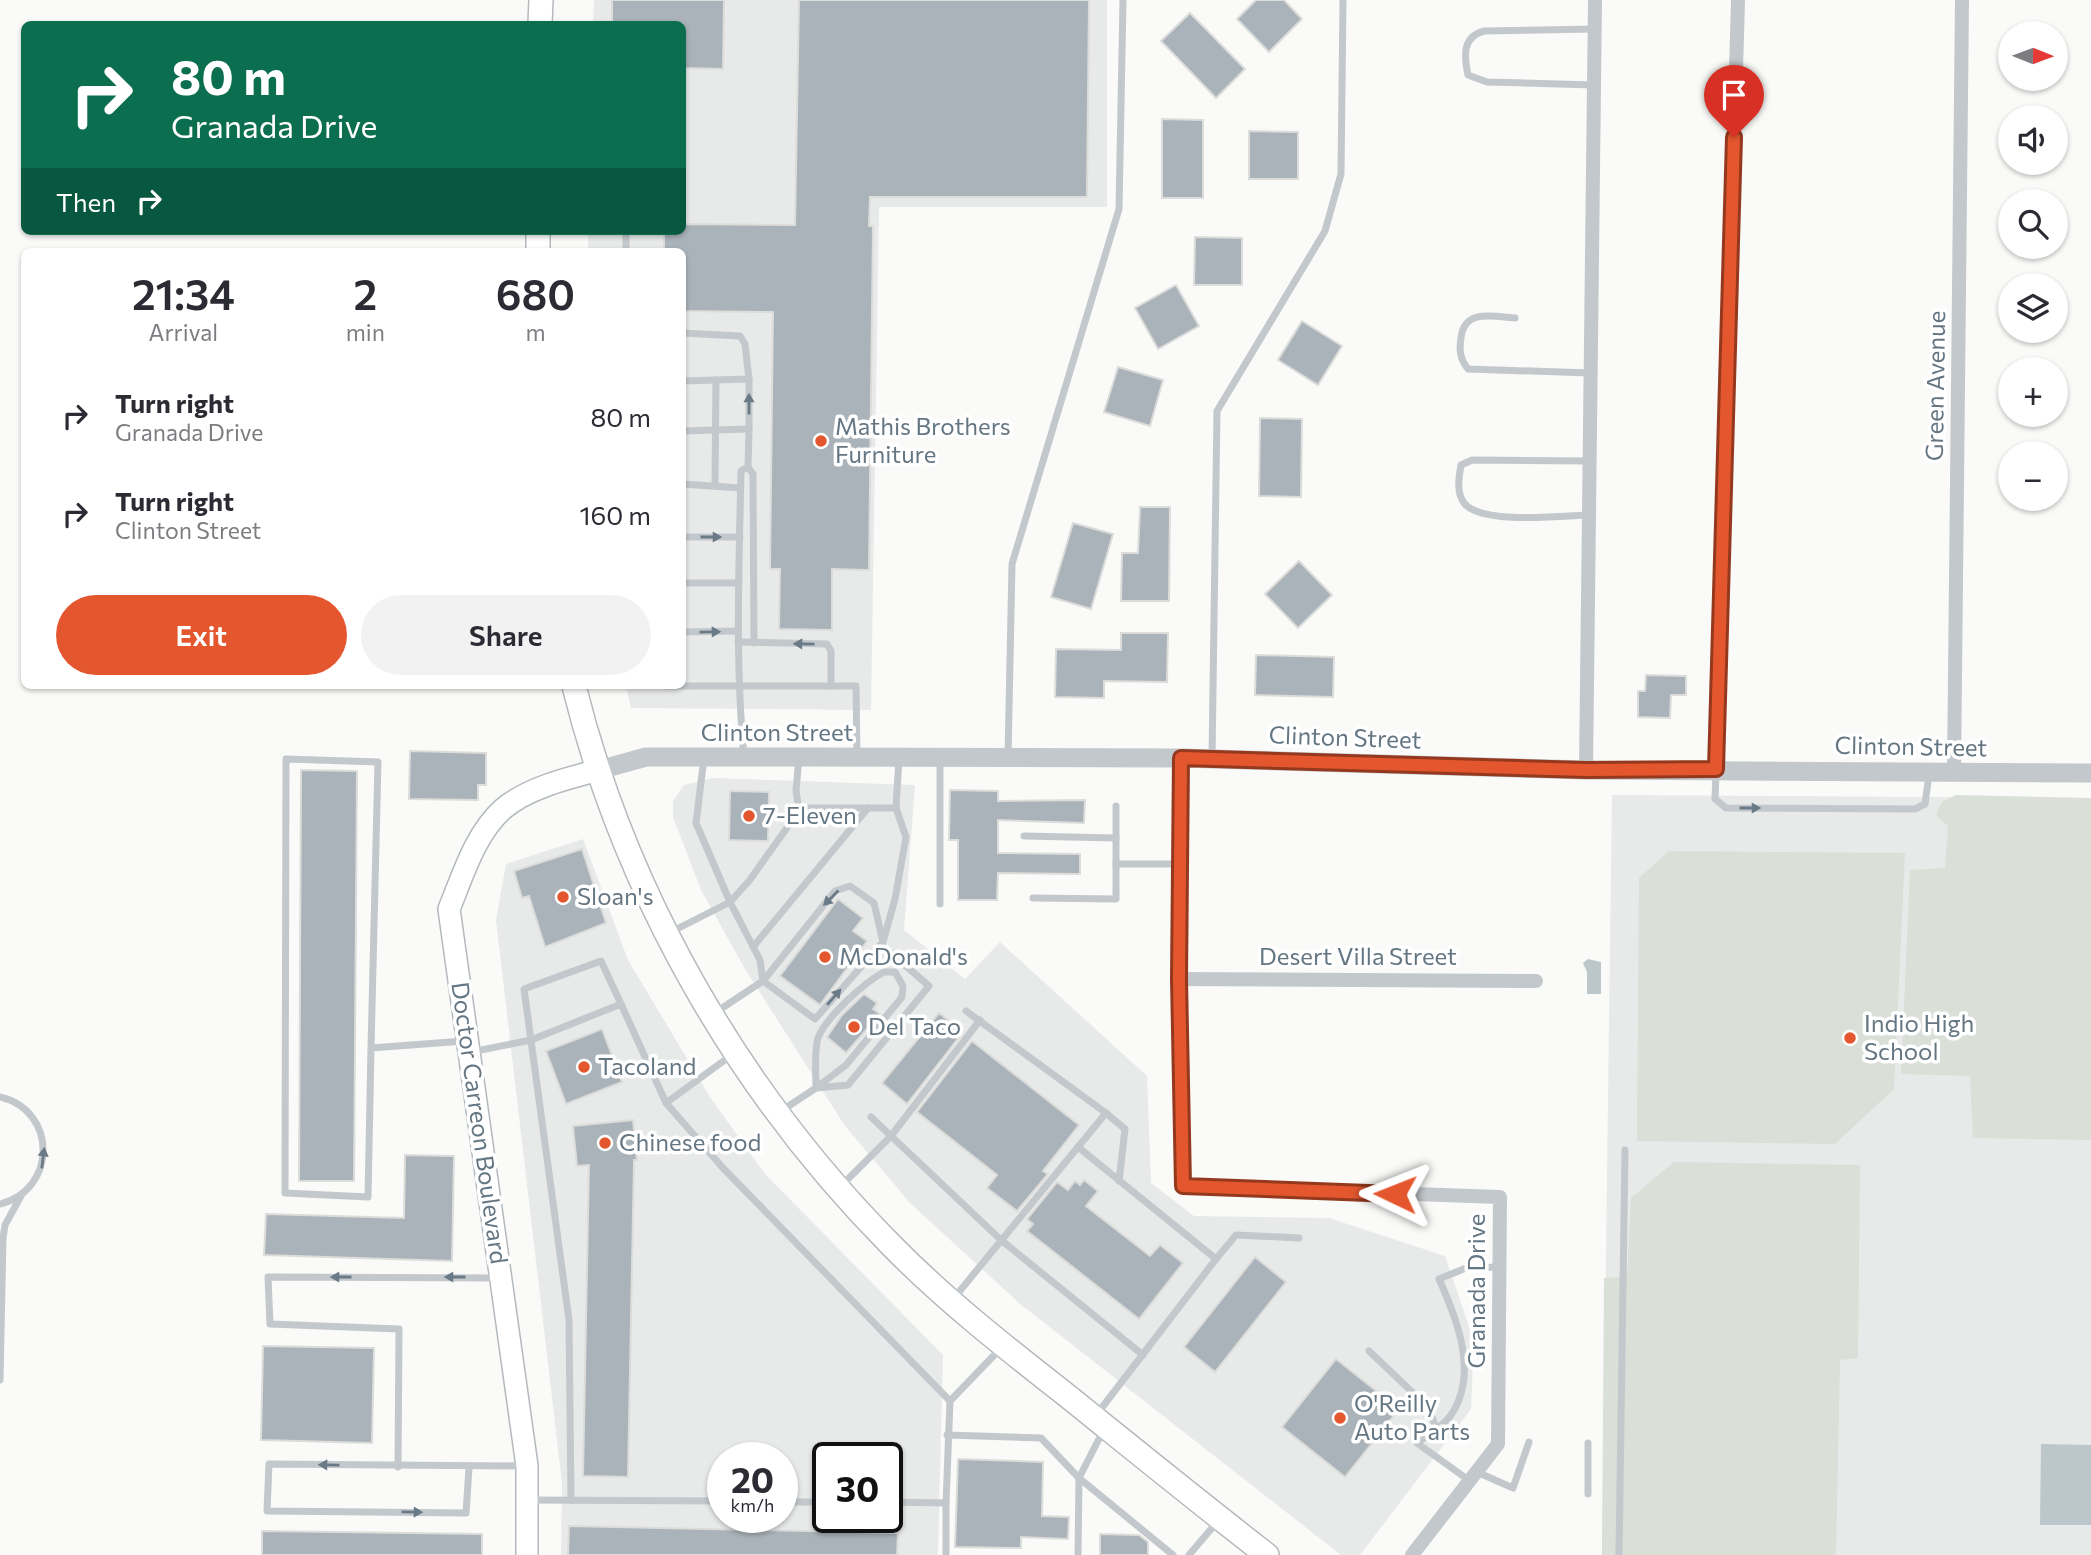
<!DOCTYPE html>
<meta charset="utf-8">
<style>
body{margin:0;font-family:Commissioner,sans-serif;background:#f2f2f3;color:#2b2b33;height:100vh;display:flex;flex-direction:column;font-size:26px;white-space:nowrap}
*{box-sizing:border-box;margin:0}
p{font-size:23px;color:#7c7c81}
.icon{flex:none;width:38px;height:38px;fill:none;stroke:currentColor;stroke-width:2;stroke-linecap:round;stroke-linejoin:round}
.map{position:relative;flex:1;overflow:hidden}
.sheet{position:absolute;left:21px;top:248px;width:665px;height:441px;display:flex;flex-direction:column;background:#fff;border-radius:10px;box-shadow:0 2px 5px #0004}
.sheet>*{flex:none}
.guide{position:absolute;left:21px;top:21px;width:665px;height:214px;border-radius:10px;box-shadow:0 2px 5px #0004;background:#0b6e4f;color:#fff;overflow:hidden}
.needle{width:46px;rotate:91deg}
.buttons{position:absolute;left:1998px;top:21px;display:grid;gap:14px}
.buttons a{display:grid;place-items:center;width:70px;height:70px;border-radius:50%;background:#fff;box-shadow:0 2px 5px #0004;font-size:35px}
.speed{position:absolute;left:707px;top:1442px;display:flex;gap:14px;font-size:35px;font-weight:700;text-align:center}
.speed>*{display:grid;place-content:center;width:91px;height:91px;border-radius:50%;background:#fff;box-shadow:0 2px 5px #0004;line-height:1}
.speed small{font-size:18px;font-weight:400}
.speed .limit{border:4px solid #111;border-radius:10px;background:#fff;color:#111}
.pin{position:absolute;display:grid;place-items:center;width:60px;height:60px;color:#fff;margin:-72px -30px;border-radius:50% 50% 50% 0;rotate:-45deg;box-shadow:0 0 7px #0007}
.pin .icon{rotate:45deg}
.me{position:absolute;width:77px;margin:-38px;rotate:272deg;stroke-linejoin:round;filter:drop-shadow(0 0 5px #0008)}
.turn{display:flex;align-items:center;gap:24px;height:147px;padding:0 35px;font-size:32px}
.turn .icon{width:91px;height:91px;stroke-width:2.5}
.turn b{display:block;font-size:49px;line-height:60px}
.then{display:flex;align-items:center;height:66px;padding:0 35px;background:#0003;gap:14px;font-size:26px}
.eta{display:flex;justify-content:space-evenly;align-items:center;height:119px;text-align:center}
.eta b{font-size:42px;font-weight:600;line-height:49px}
.primary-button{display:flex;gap:14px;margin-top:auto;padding:14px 35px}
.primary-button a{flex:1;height:80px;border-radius:42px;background:#e4572e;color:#fff;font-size:28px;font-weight:600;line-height:80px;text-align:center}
.primary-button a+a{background:#f2f2f3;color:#2b2b33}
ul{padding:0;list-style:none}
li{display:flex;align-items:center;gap:21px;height:98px;padding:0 35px}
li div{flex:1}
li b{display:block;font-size:26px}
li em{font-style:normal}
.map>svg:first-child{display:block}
</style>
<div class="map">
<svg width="2091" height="1555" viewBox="0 0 2091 1555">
<rect width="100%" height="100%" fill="#fafaf8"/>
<!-- built -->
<g fill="#e8e9e9" fill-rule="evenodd">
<path d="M594,0H1107V207H879L871,710L631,708L626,686H682V252H588V231H682V24H593Z"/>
<path d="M713,778L915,785L904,930L965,979L1000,942L1147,1076L1151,1183L1194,1216L1329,1218L1445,1256L1474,1341L1471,1409L1360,1555H1341L1019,1303L910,1203L845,1126L745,969L701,890L673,817V801L684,785Z"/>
<path d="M1612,795L2091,798V1555H1602Z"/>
<path d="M583,839L628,960L710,1097L765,1174L943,1355L938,1555H561L562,1483L496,920L506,864ZM723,1458H782V1517H723ZM828,1458H887V1517H828Z"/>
</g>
<!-- green -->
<g fill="#dadfd7">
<path d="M1956,795L2091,798V1140L1973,1138L1970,1076L1901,1074L1910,870L1945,868L1948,826L1936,815L1942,802Z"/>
<path d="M1669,851L1905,853L1894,1089L1835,1144L1637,1141L1639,878Z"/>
<path d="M1674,1162L1860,1165L1858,1358L1840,1360L1836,1555H1602L1604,1278L1627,1277L1631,1198Z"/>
</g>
<!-- water -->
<g fill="#bbc7cb">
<path d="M1588,959L1601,962V994H1587V972L1583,963Z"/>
<path d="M2041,1444L2091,1445V1525H2040Z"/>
</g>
<!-- building -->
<g fill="#aab3b9" stroke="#dcdcda" stroke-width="2">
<path d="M612,0H724L723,69L682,68V24H612Z"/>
<path d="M799,0H1089L1087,197H870L869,226H873L869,570L832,569V630L779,629L780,569H770L773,312L682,311V252H664V231H682V224L795,225Z"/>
<path d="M1256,0H1284L1302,19L1269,52L1237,19Z"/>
<path d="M1190,13L1245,69L1216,98L1161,41Z"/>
<path d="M1162,119L1203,120V198H1162Z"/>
<path d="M1249,131L1298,132V179H1249Z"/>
<path d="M1195,237L1242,238V285H1194Z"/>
<path d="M1176,285L1199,326L1158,349L1135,308Z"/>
<path d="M1302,321L1342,346L1318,385L1278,360Z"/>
<path d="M1118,367L1163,380L1150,426L1104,412Z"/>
<path d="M1260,418L1302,419L1301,497L1259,496Z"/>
<path d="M1140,507H1170L1169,601H1121L1122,553H1138Z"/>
<path d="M1073,523L1113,534L1091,609L1051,597Z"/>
<path d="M1299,561L1332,595L1298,628L1265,594Z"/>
<path d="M1121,633H1168L1167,682L1104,681V698L1055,697L1056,649L1121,650Z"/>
<path d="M1256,655L1334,657L1333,697L1255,695Z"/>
<path d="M1646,675L1686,676V695H1671L1670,718L1638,717V691H1645Z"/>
<path d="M410,751L486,753V785H478V800L409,799Z"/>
<path d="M301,770L357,771L354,1181H299Z"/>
<path d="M950,790L998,791V801L1085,800L1084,823L998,820V853L1080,854V874L998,873L997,900H958V840H949Z"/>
<path d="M730,791L769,792L768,841L729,840Z"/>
<path d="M582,849L606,923L545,947L529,896L522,898L514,871Z"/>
<path d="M838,899L863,918L853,931L867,941L820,1005L780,976Z"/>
<path d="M864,994L877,1003L873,1009L880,1014L846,1053L827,1037L842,1015Z"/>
<path d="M939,1013L963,1032L907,1104L882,1083Z"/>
<path d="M602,1029L622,1082L566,1104L546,1051Z"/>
<path d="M972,1041L1079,1125L1043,1171L1048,1174L1017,1211L987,1188L997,1175L917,1112Z"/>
<path d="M633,1120L637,1160H634L628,1477L583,1476L589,1165L577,1166L573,1126Z"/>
<path d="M405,1155L454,1156L452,1261L264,1255L266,1214L404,1218Z"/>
<path d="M1084,1180L1098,1191L1086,1206L1150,1256L1160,1245L1183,1263L1139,1319L1027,1231L1033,1224L1027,1219L1057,1182L1068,1190L1075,1181L1080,1185Z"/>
<path d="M1255,1257L1286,1282L1215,1372L1184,1347Z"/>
<path d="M263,1346L374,1348L372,1443L261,1440Z"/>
<path d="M1336,1359L1399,1409L1345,1477L1282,1427Z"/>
<path d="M958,1459L1043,1462L1042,1516L1069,1517L1068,1539L1021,1537V1548L955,1547Z"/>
<path d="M569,1526L898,1533L897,1555H568Z"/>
<path d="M262,1531L482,1534V1555H262Z"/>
<path d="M1100,1534L1139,1535L1148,1542V1555H1100Z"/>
</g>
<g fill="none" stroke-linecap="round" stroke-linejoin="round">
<!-- secondary casing -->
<g stroke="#b3babf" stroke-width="24">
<path id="secondary" d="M527,1555V1466L449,909C463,875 475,834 503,809C527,788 569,778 599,770"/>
</g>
<!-- primary casing -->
<g stroke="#b5babe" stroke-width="26">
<g id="primary">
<path d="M540,24L541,0"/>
<path d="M538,252V231"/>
<path d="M574,686C626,896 740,1093 892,1246C947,1302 1009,1350 1070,1398C1136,1451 1201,1504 1267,1555"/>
</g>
</g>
<!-- service -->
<g stroke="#c3c8cc" stroke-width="7">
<path d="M1594,29L1484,31C1462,37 1464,56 1468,75L1487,82L1594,85"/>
<path d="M626,252V231"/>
<path d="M1515,318C1492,316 1464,309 1461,338C1459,350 1460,359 1468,369L1590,373"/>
<path d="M682,333L740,336L745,344L749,379"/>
<path d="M682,381L749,379V429L682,431"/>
<path d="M748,467L749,429"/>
<path d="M682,484L740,488"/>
<path d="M715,484L716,380"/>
<path d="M1588,515C1562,516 1481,525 1464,503C1456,492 1459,477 1461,465L1472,460L1589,461"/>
<path d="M682,537H740"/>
<path d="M682,583H739"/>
<path d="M682,632L738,631"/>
<path d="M738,642L827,644L831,651V686"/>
<path d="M664,686H856L857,757"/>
<path d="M744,757C735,661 739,566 741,471L748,467L753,474L754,643"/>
<path d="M1008,757L1012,564L1119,209L1123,0"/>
<path d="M799,758L796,790L799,811"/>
<path d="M1212,758L1217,411L1325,231L1341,174L1343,0"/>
<path d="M1716,773L1715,799L1726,808L1915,809L1925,804L1929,774"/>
<path d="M1024,836L1116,838"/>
<path d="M1116,864H1180"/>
<path d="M1033,898L1116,899V806"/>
<path d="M940,904V758"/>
<path d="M669,933L730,902L696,823L704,758"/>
<path d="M883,942L874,903L850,886L835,891L763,981L815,1019L883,942L895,899L906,837L896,808L899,758"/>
<path d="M753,947L868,808"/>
<path d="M884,972H895L903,986L902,997L846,1065L816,1088C816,1073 814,1051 818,1038C826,1017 865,982 884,972Z"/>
<path d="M966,1011L1106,1113L1078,1147"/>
<path d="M716,1012L763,981L760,960L730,902L749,881L799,811L811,808H896"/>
<path d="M371,1048L378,762L286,759L285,1193L368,1197L371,1048L464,1041"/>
<path d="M471,1052L531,1040L621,1004L666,1103L723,1168L950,1401"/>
<path d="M0,1097C58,1111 57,1190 0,1204"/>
<path d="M666,1103L733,1054"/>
<path d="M781,1111L816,1088L848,1085L929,986L891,953"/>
<path d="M1106,1113L1125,1129L1119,1181"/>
<path d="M871,1117L1001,1240L1143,1355"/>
<path d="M841,1186L891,1136L980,1020"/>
<path d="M1216,1259L1236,1235L1299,1238"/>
<path d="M954,1298L1078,1147L1216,1259L1097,1414"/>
<path d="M1369,1351L1429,1408L1436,1428"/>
<path d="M0,1380L3,1238L5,1225L21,1196"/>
<path d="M947,1435L1041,1438L1079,1478L1173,1555"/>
<path d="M398,1467L399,1329L270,1324L268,1277L497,1278"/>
<path d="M469,1468L466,1513L267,1511L269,1464L526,1466"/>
<path d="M1477,1472L1513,1488L1529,1442"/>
<path d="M1470,1481L1417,1443C1427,1435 1444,1426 1451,1415C1479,1374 1457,1319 1439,1279L1466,1268L1499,1267"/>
<path d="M1588,1494V1443"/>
<path d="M528,1500L723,1501"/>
<path d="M571,1500L569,1320L524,989L601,961L621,1004"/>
<path d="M782,1502H828"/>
<path d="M887,1502L946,1503L950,1401L1001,1348"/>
<path d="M946,1555V1503"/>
<path d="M1078,1555L1079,1478L1103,1431"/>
<path d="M1189,1555L1217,1522"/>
<path d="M1619,1555L1625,1150"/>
</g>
<!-- minor -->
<g stroke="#c3c8cc" stroke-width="14">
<path d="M1181,758L1179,979L1183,1186L1500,1197L1498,1444L1412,1555"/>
<path d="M1716,769L1738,0"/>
<path d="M1586,770L1595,0"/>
<path d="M1954,772L1962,0"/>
<path d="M1179,979L1536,981"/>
</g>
<!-- tertiary -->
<path stroke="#c3c8cc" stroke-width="19" d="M599,770L646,757H799L1181,758L1586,770L2091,773"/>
<!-- secondary -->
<use href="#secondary" stroke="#fff" stroke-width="21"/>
<!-- primary -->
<use href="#primary" stroke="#fff" stroke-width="23"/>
</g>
<!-- one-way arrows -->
<defs><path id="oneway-solid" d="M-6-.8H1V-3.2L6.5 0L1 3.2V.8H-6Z" transform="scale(1.75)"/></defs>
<g fill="#6a7a87">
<use href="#oneway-solid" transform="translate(749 404) rotate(-90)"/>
<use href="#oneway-solid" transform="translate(711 537)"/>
<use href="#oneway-solid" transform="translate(710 632) rotate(-1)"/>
<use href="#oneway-solid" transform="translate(804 644) rotate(-179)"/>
<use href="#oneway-solid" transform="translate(1750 808)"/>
<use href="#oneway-solid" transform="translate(831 898) rotate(135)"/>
<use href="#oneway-solid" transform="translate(834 997) rotate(-49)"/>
<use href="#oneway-solid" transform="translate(43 1158) rotate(-83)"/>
<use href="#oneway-solid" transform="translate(341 1277) rotate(-180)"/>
<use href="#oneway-solid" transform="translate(455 1277) rotate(-180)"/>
<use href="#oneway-solid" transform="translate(329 1465) rotate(-179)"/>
<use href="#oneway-solid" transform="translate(412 1512) rotate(1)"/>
</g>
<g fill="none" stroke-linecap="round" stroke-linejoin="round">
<!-- route casing -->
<g stroke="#94391e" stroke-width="18">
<path id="route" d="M1395,1194L1183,1186L1179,979L1181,758L1586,770L1716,769L1734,137"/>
</g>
<!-- route -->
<use href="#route" stroke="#e4572e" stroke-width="12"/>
</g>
<!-- markers -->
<g fill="#e4572e" stroke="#fff" stroke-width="2.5">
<circle cx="821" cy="441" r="7"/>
<circle cx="749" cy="816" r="7"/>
<circle cx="563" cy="897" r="7"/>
<circle cx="825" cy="957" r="7"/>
<circle cx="854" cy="1027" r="7"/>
<circle cx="1850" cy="1038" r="7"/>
<circle cx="584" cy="1067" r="7"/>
<circle cx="605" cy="1143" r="7"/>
<circle cx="1340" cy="1418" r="7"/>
</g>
<g text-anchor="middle" stroke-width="7" stroke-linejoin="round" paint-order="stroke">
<!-- street labels -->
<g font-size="24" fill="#657683" stroke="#fff">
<text transform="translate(1936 386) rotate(-89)" y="8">Green Avenue</text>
<text x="777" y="741">Clinton Street</text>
<text transform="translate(1345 738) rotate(2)" y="8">Clinton Street</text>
<text transform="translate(1911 747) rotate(1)" y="8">Clinton Street</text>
<text x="1358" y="965">Desert Villa Street</text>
<text transform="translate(479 1123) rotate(82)" y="8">Doctor Carreon Boulevard</text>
<text transform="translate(1477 1291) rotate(-90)" y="8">Granada Drive</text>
</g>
<!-- poi labels -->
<g font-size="24" fill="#657683" stroke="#fff" text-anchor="start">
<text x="835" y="435">Mathis Brothers<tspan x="835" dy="28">Furniture</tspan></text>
<text x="763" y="824">7-Eleven</text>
<text x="577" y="905">Sloan's</text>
<text x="839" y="965">McDonald's</text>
<text x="1864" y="1032">Indio High<tspan x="1864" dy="28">School</tspan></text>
<text x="868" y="1035">Del Taco</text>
<text x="598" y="1075">Tacoland</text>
<text x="619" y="1151">Chinese food</text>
<text x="1354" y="1412">O'Reilly<tspan x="1354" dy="28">Auto Parts</tspan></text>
</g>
</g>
</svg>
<div class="buttons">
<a><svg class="needle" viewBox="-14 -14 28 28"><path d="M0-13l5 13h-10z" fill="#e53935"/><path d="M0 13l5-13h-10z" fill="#7c7c81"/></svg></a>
<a><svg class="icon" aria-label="sound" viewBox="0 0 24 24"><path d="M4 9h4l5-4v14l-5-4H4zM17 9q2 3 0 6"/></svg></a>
<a><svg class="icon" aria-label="search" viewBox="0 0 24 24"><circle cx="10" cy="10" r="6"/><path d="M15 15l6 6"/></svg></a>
<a><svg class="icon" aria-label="layers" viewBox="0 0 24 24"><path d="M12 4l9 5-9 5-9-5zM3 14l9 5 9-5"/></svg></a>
<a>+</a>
<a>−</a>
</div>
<div class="speed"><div>20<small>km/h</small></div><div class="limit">30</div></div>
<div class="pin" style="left:1734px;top:137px;background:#d93025"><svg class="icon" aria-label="arrive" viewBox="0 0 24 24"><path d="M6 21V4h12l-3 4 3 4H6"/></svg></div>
<svg class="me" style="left:1395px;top:1194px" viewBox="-20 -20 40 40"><path d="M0-17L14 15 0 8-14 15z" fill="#e4572e" stroke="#fff" stroke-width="4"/></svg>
<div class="guide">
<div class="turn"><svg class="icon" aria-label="right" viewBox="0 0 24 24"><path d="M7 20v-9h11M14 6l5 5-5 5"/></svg><div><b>80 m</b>Granada Drive</div></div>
<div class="then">Then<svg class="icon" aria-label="right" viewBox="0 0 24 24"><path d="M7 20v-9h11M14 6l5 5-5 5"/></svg></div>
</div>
<section class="sheet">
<div class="eta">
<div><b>21:34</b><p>Arrival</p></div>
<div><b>2</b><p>min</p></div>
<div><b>680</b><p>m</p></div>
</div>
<ul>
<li><svg class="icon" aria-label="right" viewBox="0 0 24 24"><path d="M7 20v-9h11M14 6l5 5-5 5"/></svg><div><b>Turn right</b><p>Granada Drive</p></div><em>80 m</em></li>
<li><svg class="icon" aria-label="right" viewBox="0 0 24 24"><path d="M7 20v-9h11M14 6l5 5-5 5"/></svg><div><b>Turn right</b><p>Clinton Street</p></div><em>160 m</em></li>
</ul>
<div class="primary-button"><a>Exit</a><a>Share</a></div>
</section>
</div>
